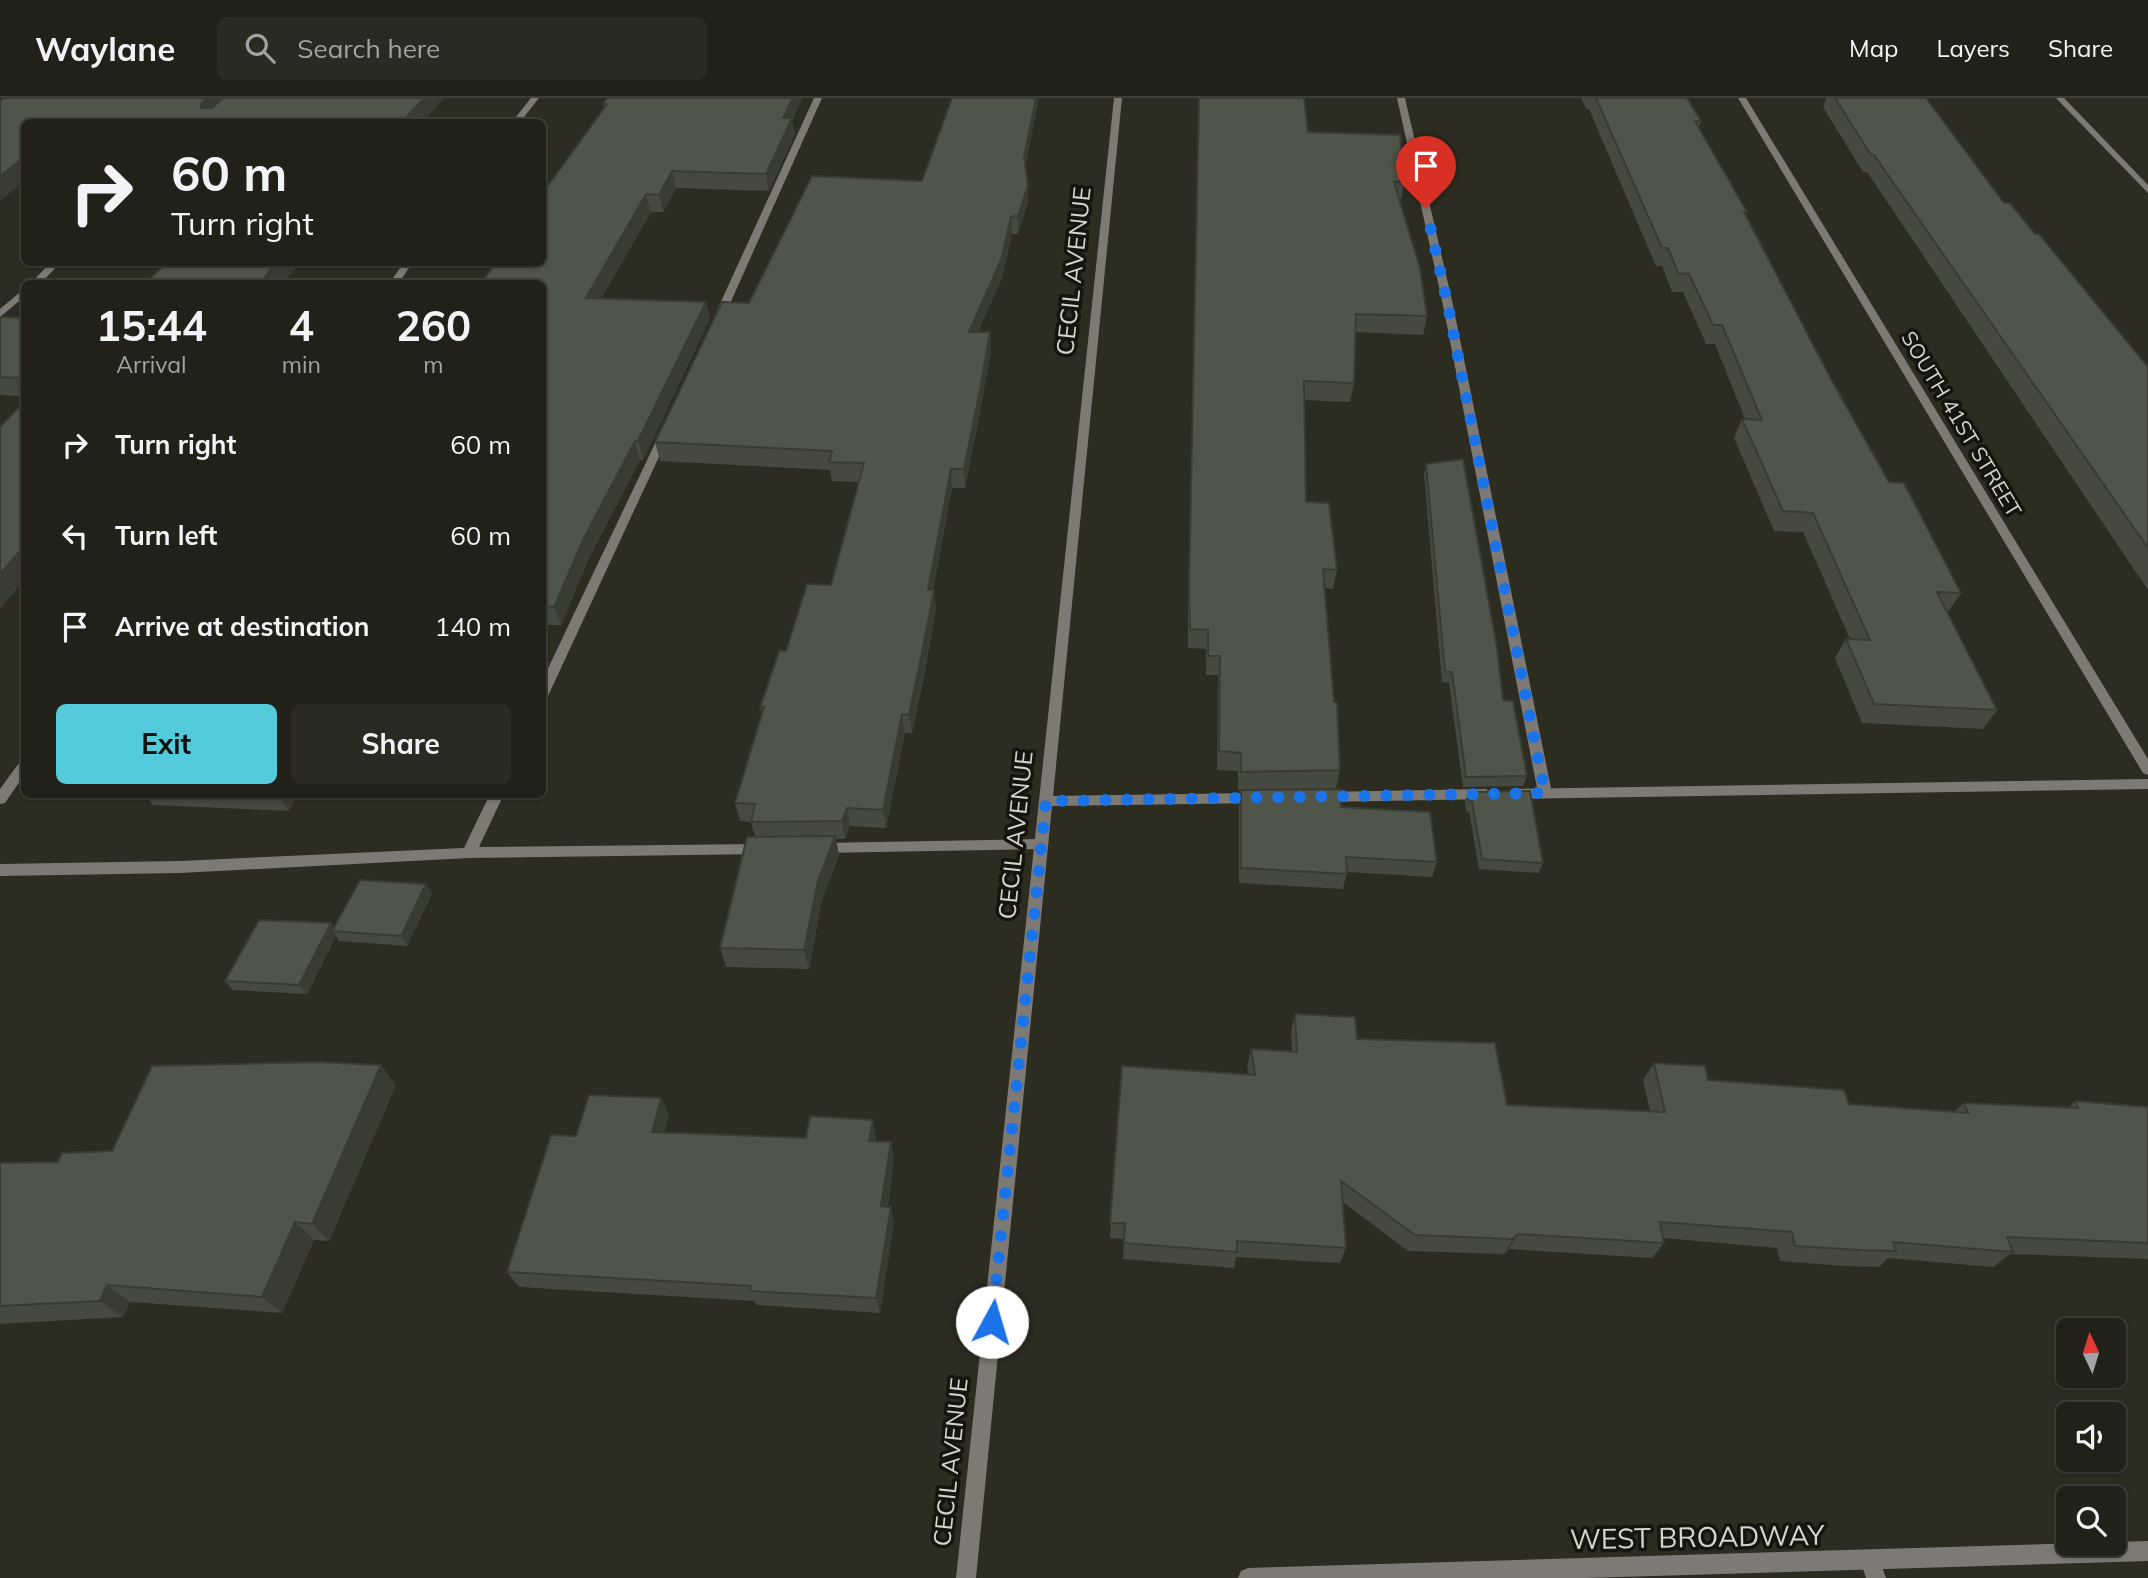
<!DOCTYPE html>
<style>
body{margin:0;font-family:Mulish,sans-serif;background:#2a2922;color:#f1f3f6;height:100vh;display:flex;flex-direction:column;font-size:26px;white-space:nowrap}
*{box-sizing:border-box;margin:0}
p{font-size:23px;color:#a2a3a2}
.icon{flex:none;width:38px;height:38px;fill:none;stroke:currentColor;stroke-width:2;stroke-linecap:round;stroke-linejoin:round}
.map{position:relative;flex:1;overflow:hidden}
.sheet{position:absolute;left:21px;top:182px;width:525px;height:518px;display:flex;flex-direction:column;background:#222119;border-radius:10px;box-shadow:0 2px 5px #0004,0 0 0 2px #3f3e38}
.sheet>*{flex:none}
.banner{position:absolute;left:21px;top:21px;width:525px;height:147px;border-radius:10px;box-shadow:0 2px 5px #0004,0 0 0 2px #3f3e38;background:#222119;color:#f1f3f6;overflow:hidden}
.needle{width:46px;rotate:356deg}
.controls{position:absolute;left:2056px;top:1220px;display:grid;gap:14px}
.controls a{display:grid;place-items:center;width:70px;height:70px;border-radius:10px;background:#222119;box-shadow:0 2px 5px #0004,0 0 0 2px #3f3e38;font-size:35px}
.pin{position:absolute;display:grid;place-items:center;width:60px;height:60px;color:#fff;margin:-72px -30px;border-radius:50% 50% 50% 0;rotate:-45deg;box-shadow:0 0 7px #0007}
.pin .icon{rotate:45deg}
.me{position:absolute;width:77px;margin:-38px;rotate:6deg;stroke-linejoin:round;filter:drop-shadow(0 0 5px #0008)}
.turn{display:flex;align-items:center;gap:24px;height:147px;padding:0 35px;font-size:32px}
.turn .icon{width:91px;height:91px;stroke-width:2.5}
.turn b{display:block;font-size:49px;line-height:60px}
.eta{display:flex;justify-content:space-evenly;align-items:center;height:119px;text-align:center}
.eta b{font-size:42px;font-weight:700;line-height:49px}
.primary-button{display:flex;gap:14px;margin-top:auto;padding:14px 35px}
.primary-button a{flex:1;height:80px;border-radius:10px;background:#53cbdb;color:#111;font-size:28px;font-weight:700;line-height:80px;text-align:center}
.primary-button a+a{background:#2a2922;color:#f1f3f6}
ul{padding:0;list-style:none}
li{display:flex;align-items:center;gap:21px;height:91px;padding:0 35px}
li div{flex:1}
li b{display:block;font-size:26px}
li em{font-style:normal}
header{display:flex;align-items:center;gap:42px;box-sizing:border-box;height:98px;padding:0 35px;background:#222119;border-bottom:2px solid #3f3e38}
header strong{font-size:33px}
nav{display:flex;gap:38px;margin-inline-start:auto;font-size:24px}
.search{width:490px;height:63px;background:#2a2922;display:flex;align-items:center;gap:18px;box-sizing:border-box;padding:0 24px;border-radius:10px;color:#a2a3a2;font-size:26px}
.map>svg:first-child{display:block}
</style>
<header>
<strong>Waylane</strong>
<div class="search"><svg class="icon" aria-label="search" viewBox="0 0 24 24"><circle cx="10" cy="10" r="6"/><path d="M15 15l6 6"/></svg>Search here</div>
<nav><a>Map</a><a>Layers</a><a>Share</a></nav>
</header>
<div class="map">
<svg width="2148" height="1480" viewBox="0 0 2148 1480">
<rect width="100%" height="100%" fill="#2d2c21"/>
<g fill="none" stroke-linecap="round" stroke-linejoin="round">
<!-- service -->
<g fill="#7d7a75" fill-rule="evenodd">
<path d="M814,0H822L724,219L716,221L714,219Z"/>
<path d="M1397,0H1405L1453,207L1552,695L1545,700L1538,695L1443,207Z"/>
<path d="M2056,0H2064L2148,87V95Z"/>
<path d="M51,164H61L40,186H30Z"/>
<path d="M24,191V199L0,219V211Z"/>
<path d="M665,332L670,335L548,598L542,602V583L660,335Z"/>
<path d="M490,696H504L479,749L761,746L766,747L768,751L766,755L761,756L469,760L180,775L0,778V766L180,763L464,750Z"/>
<path d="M1041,741L1046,742L1048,746L1046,750L1041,751L820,755L815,754L813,750L815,746L820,745Z"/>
</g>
<!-- minor -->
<g fill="#7d7a75" fill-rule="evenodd">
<path d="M531,0H539L520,24H512Z"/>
<path d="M1114,0H1122L1053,698L1258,695L1265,700L1258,705L1052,708L976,1480H956Z"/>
<path d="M1738,0H1746L2148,661V677L2143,675Z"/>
<path d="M404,164H413L398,186H389Z"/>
<path d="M24,663V677L5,705L0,706V691L19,665Z"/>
<path d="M2148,681V691L1513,701L1506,696L1513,691Z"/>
<path d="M1486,691L1493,696L1486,701L1324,704L1317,699L1324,694Z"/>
<path d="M1870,1452L1877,1455L1886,1480H1866L1860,1462L1863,1455Z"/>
</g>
<!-- tertiary -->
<path fill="#7d7a75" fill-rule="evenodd" d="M2148,1443V1463L1586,1480H1238L1241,1473L1248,1470Z"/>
</g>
<!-- wall -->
<g fill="#45493f">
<path d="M607,0H803L792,22L795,36L769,93L676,90L663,114H651L601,201L706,204L710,221L643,362H640L590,458L561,527H542V186L604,10L603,6Z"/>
<path d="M1199,0H1304L1308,34L1405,83L1401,101H1399L1427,218L1423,237L1355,234L1354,285L1350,304L1304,302L1306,404L1337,472L1333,491L1324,490L1340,672L1336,691L1341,709L1437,764L1432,779L1347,774L1343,791L1239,785V708L1241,692H1238V673L1217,672L1218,577H1206V551L1188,550V505Z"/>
<path d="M1581,0H1687L1701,23L1699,29L1747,114L1745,117L1831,281L1889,384L1961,495L1948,514H1947L1997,612L1983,631L1862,625L1835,560L1846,541H1850L1803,434L1774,433L1734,340L1742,321H1745L1715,246H1706L1683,194H1672L1662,168H1656L1589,11H1586Z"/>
<path d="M1825,0H1926L2004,105L2148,269V492L1867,74H1863L1823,9L1826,1Z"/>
<path d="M1025,70L1028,87V104L1018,136H1012L1002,180L978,234H990L991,252L980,315L965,390H952L933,492L936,511L924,578L912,635H905L886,730L850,728L845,741H836L839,757L822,802L809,871L726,869L720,850L755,739L751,724L740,723L735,705L762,616L760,610L786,553L831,487L859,384L832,383L830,372L660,363L655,344L749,205L922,83Z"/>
<path d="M0,219L24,220V298L0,297Z"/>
<path d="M1426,366L1527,678L1523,688L1463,689L1449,585L1442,584L1424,376Z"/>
<path d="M1468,694L1543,765L1539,775L1479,771L1469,713L1466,714L1465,704Z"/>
<path d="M145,696H298L289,713L153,707Z"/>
<path d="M432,796L407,848L339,843L336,838L307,896L233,892L225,883L331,825L334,830Z"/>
<path d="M1295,916L1357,941L1507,1007L1650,1013L1643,982L1654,965L1708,982L1849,1006L1954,1014L1964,1005L2068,1010L2075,1003L2148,1009V1161L2010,1156L1993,1169L1888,1160L1879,1169L1843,1168L1780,1163L1777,1150L1663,1140L1664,1145L1652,1160L1509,1151L1504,1156L1408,1153L1343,1104L1346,1150L1340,1165L1236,1159L1234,1170L1123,1161L1124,1141L1110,1140L1122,968L1249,976L1247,969L1251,951L1292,953L1291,934Z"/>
<path d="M396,987L329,1143L314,1142L282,1215L130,1204L123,1219L0,1226V1065L58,1064L112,1053Z"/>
<path d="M661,1000L669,1017L664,1035L806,1040L876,1039V1043L891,1044L894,1060L888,1108L894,1124L880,1215L757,1207L754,1203L519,1189L507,1174L576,1038Z"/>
</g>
<!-- shaded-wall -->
<g fill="#383c33">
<path d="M207,0H232L208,22L201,10V6Z"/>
<path d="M424,0H444L423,24H402Z"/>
<path d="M793,0H803L792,22L795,36L769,93L766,76L783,20Z"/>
<path d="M1036,0H1039L1024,76V59Z"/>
<path d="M24,59V83L0,103V78Z"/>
<path d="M672,73L676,90L663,114L659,97Z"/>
<path d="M1028,87V104L1018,136V118Z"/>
<path d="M646,96L651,114L591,218L586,200Z"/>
<path d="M1011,119L1012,136L1002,180L970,252L969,234Z"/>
<path d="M277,164H301L282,186H259Z"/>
<path d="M706,204L710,221L643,362L638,343Z"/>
<path d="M990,234L991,252L980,315L965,390L964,371Z"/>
<path d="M635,343L640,362L590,458L561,527L554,509L584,440Z"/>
<path d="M951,371L952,390L930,510L928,492Z"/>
<path d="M24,448V483L0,511V476Z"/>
<path d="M934,492L936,511L912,635L909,617Z"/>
<path d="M902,616L905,635L886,730L883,712Z"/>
<path d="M277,696H298L289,713Z"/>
<path d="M847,710L850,728L845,741L842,723Z"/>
<path d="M835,738L839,757L822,802L809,871L804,852L818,783Z"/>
<path d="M426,786L432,796L407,848L401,838Z"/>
<path d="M331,825L337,834L332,833L336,838L307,896L299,887Z"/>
<path d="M381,967L396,987L329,1143L312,1126Z"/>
<path d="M661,1000L669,1017L660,1051L652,1034Z"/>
<path d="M873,1022L876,1039L873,1059L869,1043Z"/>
<path d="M891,1044L894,1060L885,1124L881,1108Z"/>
<path d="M891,1109L894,1124L880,1215L876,1200Z"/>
<path d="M295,1124L314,1142L282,1215L262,1199Z"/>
<path d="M1518,1136L1509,1151L1504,1156L1513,1141Z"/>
<path d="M107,1187L130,1204L123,1219L100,1203Z"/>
</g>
<!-- building -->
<g fill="#505549" stroke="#383c33" stroke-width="2">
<path d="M4,0H207L201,6V10H212L223,0H424L402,24H24V59L0,78V3Z"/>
<path d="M607,0H793L783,20H792L766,76L672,73L659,97L646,96L586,200L706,204L638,343H635L584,440L554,509L542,508V186H481L496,164H542V96L607,6H603Z"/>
<path d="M952,0H1036L1024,59L1028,87L1018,118L1011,119L1001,162L969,234H990L979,297L964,371H951L928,492H934L921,560L909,617L902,616L883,712L847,710L842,723L751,724L755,706L735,705L764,609L760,610L779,553H786L807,486L831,487L864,365L829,364L832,353L655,344L722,204L749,205L812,78L922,83Z"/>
<path d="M1199,0H1304L1308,34L1400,37L1405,83L1394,84L1420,170L1427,218L1356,216L1354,285L1304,283L1306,404L1329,405L1337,472L1323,471L1334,604H1337L1340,672L1241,674V655L1219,653L1220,558H1208V532L1190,531L1189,486Z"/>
<path d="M1596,0H1687L1701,23H1695L1747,114H1744L1831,281L1889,384L1904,385L1961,495L1937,494L1997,612L1874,606L1846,541L1870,542L1813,415L1783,413L1742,321L1762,322L1722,227H1713L1689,176L1678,175L1668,150H1662Z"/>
<path d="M1835,0H1926L2004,105H2010L2035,136H2039L2148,269V450L1874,57H1871Z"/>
<path d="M167,164H277L259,186H145Z"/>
<path d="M0,219L24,220V280L0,279Z"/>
<path d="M24,304V448L0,476V329Z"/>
<path d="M1463,361L1497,550L1503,602L1513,603L1527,678L1466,679L1452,574H1445L1426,366Z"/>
<path d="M1340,691L1341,709L1430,714L1437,764L1346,759L1347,776L1241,770V692Z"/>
<path d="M1530,693L1543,765L1482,761L1472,703L1469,704L1468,694Z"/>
<path d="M835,738L818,783L804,852L720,850L747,739Z"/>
<path d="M360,782L426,786L401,838L332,833Z"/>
<path d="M259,822L331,825L299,887L225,883Z"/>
<path d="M1295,916L1355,919L1357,941L1495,945L1507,1007L1665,1014L1654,965L1705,968L1708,982L1844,992L1849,1006L1968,1015L1964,1005L2078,1010L2075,1003L2148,1009V1145L2007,1139L2013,1154L1893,1144L1896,1153L1860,1152L1795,1148L1792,1134L1660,1124L1664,1145L1518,1136L1513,1141L1415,1137L1341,1083L1346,1150L1237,1143V1154L1124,1145L1125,1125H1110L1122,968L1255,977L1251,951L1297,954Z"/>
<path d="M318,964L381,967L312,1126L295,1124L262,1199L107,1187L100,1203L0,1208V1065L58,1064L62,1055L112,1053L152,968Z"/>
<path d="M589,997L661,1000L652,1034L806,1040L810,1018L873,1022L869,1043L891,1044L881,1108L891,1109L876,1200L750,1193L751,1188L507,1174L551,1037L576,1038Z"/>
</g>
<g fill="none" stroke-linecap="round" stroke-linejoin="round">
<!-- route -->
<path stroke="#1a73e8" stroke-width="12" stroke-dasharray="0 21.6" d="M992,1224L1046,703L1545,695L1448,208L1426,110"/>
</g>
<g text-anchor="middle" stroke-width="7" stroke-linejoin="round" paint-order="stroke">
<!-- far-street labels -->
<g font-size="21" fill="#d5d4cd" stroke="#151510">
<text transform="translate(1961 326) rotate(59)" y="7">SOUTH 41ST STREET</text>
</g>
<!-- street labels -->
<g font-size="24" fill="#d5d4cd" stroke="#151510">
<text transform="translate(1074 173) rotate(-84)" y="8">CECIL AVENUE</text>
<text transform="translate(1016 737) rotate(-84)" y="8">CECIL AVENUE</text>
<text transform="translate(951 1364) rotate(-84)" y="8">CECIL AVENUE</text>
</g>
<!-- near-street labels -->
<g font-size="28" fill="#d5d4cd" stroke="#151510">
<text transform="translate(1697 1439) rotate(-1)" y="10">WEST BROADWAY</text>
</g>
</g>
</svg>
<div class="controls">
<a><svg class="needle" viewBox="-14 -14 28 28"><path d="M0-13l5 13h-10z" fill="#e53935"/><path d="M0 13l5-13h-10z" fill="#a2a3a2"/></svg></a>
<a><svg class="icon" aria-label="sound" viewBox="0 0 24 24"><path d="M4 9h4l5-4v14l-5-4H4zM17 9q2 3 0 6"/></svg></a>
<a><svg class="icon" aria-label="search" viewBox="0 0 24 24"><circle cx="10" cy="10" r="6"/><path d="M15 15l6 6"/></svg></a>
</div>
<div class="pin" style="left:1426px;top:110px;background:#d93025"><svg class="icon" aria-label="arrive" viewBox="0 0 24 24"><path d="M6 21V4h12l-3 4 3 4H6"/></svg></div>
<svg class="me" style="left:992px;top:1224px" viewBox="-20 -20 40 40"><circle r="19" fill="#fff"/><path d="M0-13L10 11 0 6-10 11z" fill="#1a73e8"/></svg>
<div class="banner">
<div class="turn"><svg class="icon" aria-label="right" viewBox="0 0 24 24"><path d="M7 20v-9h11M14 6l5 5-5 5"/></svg><div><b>60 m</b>Turn right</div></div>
</div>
<section class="sheet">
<div class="eta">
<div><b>15:44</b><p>Arrival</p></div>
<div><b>4</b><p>min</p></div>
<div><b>260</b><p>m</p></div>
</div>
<ul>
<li><svg class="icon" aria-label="right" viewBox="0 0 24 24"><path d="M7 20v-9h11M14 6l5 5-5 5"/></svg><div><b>Turn right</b></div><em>60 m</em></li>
<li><svg class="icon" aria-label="left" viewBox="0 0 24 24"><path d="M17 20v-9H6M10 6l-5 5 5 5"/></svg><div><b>Turn left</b></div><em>60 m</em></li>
<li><svg class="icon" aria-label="arrive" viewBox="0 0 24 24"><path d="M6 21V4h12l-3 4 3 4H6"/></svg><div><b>Arrive at destination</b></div><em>140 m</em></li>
</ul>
<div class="primary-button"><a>Exit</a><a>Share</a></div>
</section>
</div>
